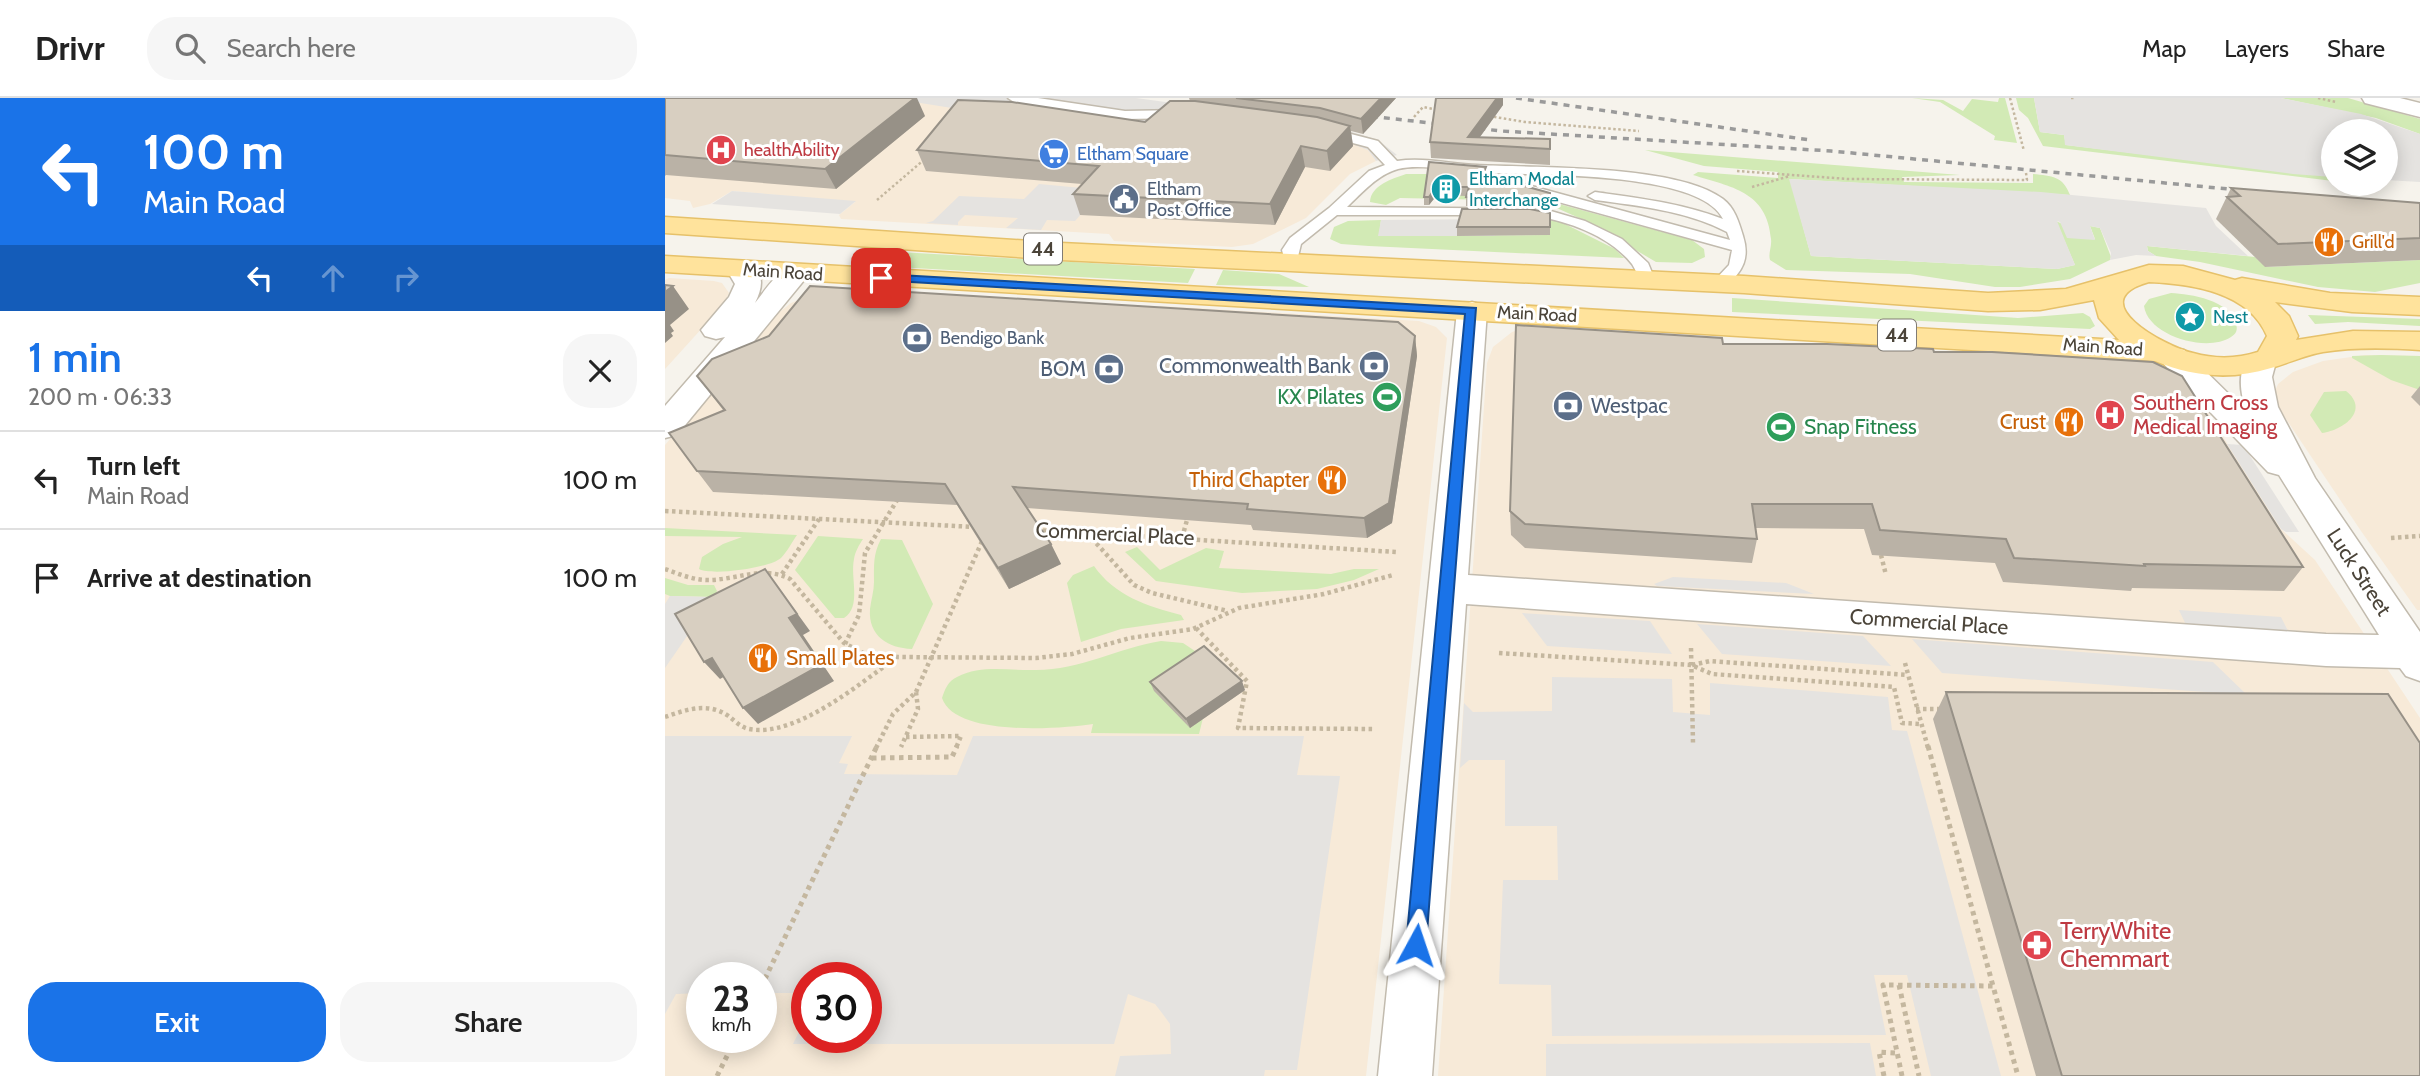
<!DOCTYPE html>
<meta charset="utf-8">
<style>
body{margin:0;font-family:Cabin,sans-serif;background:#f6f6f6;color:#222;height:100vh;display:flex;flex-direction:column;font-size:26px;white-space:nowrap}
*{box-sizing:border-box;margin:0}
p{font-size:23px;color:#767676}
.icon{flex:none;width:38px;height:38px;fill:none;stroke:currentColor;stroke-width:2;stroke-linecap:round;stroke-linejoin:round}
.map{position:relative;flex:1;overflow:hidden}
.details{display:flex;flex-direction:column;background:#fff;width:665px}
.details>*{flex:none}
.guide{background:#1a73e8;color:#fff;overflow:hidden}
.buttons{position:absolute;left:1656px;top:21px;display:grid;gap:14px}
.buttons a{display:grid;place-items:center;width:77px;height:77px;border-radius:50%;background:#fff;box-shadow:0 4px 18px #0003;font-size:35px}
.speed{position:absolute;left:21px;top:864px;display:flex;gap:14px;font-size:35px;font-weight:700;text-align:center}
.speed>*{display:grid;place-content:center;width:91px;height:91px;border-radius:50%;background:#fff;box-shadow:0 4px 18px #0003;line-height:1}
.speed small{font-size:18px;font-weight:400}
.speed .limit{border:10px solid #d22;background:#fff;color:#111}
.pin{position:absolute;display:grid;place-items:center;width:60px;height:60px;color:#fff;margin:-30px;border-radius:14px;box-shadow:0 4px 10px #0006}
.me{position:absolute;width:77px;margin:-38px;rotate:5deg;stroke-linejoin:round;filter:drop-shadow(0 0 5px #0008)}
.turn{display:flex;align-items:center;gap:24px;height:147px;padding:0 28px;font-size:32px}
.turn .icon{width:91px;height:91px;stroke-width:2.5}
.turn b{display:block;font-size:49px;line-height:60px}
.lanes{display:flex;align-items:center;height:66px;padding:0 28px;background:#0003;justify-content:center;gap:35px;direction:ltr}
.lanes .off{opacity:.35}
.round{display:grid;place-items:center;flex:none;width:74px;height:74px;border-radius:28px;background:#f6f6f6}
.headline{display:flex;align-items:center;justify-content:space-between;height:119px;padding:0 28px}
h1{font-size:42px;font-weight:600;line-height:52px;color:#1a73e8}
.button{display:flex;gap:14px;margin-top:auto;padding:14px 28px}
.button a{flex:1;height:80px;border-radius:28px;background:#1a73e8;color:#fff;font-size:28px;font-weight:600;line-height:80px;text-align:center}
.button a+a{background:#f6f6f6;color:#222}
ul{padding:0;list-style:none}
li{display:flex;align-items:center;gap:21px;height:98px;padding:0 28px;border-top:2px solid #e0e0e0}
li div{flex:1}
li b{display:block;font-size:26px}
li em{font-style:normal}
header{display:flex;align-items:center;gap:42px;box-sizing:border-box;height:98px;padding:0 35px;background:#fff;border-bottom:2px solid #e0e0e0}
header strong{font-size:33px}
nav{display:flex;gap:38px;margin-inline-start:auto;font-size:24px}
.search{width:490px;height:63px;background:#f6f6f6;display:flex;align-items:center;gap:18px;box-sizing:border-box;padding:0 24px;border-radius:28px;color:#767676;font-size:26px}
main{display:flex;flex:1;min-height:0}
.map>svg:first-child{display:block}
</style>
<header>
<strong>Drivr</strong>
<div class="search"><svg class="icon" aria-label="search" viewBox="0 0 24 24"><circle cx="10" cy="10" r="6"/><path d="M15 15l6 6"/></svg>Search here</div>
<nav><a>Map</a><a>Layers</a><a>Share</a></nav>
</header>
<main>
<section class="details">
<div class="guide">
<div class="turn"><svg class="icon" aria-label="left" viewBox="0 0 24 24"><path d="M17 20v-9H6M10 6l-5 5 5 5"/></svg><div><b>100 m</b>Main Road</div></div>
<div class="lanes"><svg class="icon" aria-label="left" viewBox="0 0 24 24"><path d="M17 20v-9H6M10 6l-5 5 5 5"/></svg><svg class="icon off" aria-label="ahead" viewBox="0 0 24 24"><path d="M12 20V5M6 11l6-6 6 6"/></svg><svg class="icon off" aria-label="right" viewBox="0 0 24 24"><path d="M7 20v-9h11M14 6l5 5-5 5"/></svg></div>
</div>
<div class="headline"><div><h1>1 min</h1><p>200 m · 06:33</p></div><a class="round"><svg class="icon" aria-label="close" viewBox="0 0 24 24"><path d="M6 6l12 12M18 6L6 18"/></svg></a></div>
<ul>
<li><svg class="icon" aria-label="left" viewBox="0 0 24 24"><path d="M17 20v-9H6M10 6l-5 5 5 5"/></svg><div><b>Turn left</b><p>Main Road</p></div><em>100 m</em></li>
<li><svg class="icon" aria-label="arrive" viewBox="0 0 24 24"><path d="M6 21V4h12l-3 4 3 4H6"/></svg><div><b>Arrive at destination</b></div><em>100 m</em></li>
</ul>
<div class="button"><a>Exit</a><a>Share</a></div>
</section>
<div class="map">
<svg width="1755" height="978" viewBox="0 0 1755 978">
<rect width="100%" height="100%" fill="#f6f3ec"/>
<!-- commercial -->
<g fill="#f7ead8" fill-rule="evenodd">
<path d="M224,0L677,41L703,52L711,63L685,76L641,120L588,146L567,149L449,143L444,136L176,121L174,117L190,104L67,93L45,106L28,110L25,103L0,100V24Z"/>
<path d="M4,180L49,183L57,185L64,195L58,207L0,271V182Z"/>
<path d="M139,200L490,210L496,208L754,223L771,229L782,240L701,978H0V347L107,220L126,205ZM37,880H96V940H37ZM142,880H201V940H142Z"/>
<path d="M859,230L1517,287L1540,310L1616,431L1650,462L1755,620V978H773L822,265L828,249L847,234Z"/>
<path d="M1700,257L1755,258V512H1752L1696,433L1611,306L1609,295L1613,286L1628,274L1658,263Z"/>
</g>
<!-- green -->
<g fill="#d2eab5">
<path d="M1247,0L1278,2L1298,13L1307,1L1333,4L1334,0H1340L1352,45L1329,42L1330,38L1275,4Z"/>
<path d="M1351,0H1369L1375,34L1399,37L1401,47L1668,79V83L1378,48L1363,20L1354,12Z"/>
<path d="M1616,0H1683L1755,21V36L1711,20Z"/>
<path d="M980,52L1295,77L1237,79L1239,84L1368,85V76C1387,78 1398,78 1405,97L1125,81L1146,158L1392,171L1410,167L1391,123L1430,141L1425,128L1435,130L1446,159L1445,162L1405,181L1355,189H1330L1245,176L1121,172L1105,162C1103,155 1107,149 1106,141C1102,93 1066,89 1028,77L1033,74L1113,80V74L1039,68Z"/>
<path d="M741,76H769L805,82L1027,142L1039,151L1040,159L1027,165L991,164L923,124L876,103L735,100L721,107L705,104C706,87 727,81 741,76Z"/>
<path d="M885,121L894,123L950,151L959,160L704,148L676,146L665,141L669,129L683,123L716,122L714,138L884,137Z"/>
<path d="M1482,148L1590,159L1601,169L1755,162V185L1710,194L1653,189L1535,164L1491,158L1483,153Z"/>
<path d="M217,153L530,171L523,185L194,167L206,154Z"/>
<path d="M558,172L614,176L644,189L551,187Z"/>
<path d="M1506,195C1526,196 1565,202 1571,226C1573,232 1571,236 1566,239C1542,255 1483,238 1479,208L1484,201Z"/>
<path d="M1067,200L1353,220L1418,215L1425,219L1430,228L1425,231L1067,214Z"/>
<path d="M1643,217L1755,221V228L1683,224L1650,226Z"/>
<path d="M1716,257L1755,258V292L1726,282L1687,260V258Z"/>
<path d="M1681,293C1705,312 1679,332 1657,335L1645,317L1659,294Z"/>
<path d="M0,430L132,437C127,444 122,454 116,460C105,470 47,478 34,471L37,459L58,446L77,439L0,438Z"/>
<path d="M153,438L198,441C194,447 190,454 189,461C185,480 197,509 179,520H170L130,472Z"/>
<path d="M216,441L237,442L268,506L247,551C223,550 203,538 205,511C206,502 209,493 209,484C209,467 208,456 216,441Z"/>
<path d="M472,449L495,472L541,450L559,453L554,470L666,476L689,471H714L689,482L652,491L577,495L491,483L460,454Z"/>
<path d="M429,468C450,498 482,508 516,517L519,522L456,531L416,544L402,485L408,477Z"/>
<path d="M0,480L23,487H49L52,493L49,499L5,498L0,496Z"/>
<path d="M496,543L518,545L530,553L538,620L534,636L426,635L428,626C395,631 290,639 277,600C280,591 283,583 292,579C317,566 345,573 371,572C415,572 453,550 496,543Z"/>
</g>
<!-- parking -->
<g fill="#e5e3e0">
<path d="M224,0H471L639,23L681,32L713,42L732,57L711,63L703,52L668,39H469Z"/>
<path d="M1369,0H1616L1696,16L1755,36V84L1720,82V33H1668V79L1628,76L1400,47L1399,37L1375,34Z"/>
<path d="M1124,81L1376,94L1541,110L1551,128L1583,158L1482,148L1483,153L1491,158L1471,157L1445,162L1446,155L1435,130L1425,128L1430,142L1402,140L1395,124L1392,123L1410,167L1392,171L1146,158Z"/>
<path d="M374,86L438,92L410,123L382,122L376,132L341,130L353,120L300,117L293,124V127L261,125L268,123L294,98L359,101Z"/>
<path d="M67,93L191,103L175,116L47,106Z"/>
<path d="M831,121L830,138H713L716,122Z"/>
<path d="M1562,346L1578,347L1634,434H1621L1616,431Z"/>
<path d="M1008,479L1121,485L1149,496L992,488L989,486Z"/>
<path d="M5,498L49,499L0,570V506Z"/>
<path d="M1514,512L1616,519L1623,533L1521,527Z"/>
<path d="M857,515L985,523L1007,556L882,548Z"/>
<path d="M1032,526L1198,538L1226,568L1057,556Z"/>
<path d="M1247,541L1548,564L1582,597L1277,575Z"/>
<path d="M887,579L1007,581L1008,614L1045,617V585L1223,599L1227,632L1242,633L1336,978H1266L1242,877H1209L1221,937L887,938L886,887L834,886L838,782H893L892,728H840V662H804L795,670L799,605L808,614L887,613Z"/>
<path d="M0,638H187L174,665L183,666L179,676L292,677L308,638H639L632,677L675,678L632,972H600L599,978H450L455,958L506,956L505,926L497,915L490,906L463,896L449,946H128L142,917V940H201V880H142V895H96V880H37V895L11,896L0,916Z"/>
<path d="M1205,945L1211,978H881V946Z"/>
</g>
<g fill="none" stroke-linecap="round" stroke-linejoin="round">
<!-- service casing -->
<g stroke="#c2bbae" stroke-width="3">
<g id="service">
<path d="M343,0H373L460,13L516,12L522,16L516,20L460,21L349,4Z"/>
<path d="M659,29L713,43L732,63C759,59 785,66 812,67C872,70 1012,66 1058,101C1070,110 1074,125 1078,138C1085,160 1078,173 1061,188H1049L1047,185L1064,167L1067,152L854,93L852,90L859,86L1065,142L1062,134C1022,113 975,108 930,102L923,98L930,94C973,100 1017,105 1058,121C1035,72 862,77 813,75C787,74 758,65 733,71C712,77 698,94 682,109L879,111L920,123L957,141L983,165L990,182L982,187L976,185C973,179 971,172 967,166C944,137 900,122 865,117H672L636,146L631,167H621L617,152L625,140L664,110L704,73L720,67L703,49L654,36V30Z"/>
</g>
</g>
<!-- minor casing -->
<g stroke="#c2bbae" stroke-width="3">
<g id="minor">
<path d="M1697,0H1735L1755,5V19L1700,5Z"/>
<path d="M807,204L817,207L822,213L803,477L1661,536L1714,537L1614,377L1603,374L1492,259L1497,252L1508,250L1519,252L1582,314C1575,296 1572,274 1584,257L1595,255L1606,257L1611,264L1607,279L1613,309L1650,380L1755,534V583L1741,578L1735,570L1661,568L801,506L767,978H713L792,213L797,207Z"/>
</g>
</g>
<!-- tertiary casing -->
<g stroke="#c2bbae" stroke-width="3">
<path id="tertiary" d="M75,163C99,168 100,186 90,205C104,188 117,163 141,169L145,175L12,337L0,340V308L60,239L51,241L40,238L36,232L64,199L70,186L61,171L65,165Z"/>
</g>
<!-- primary casing -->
<g stroke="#e6c16a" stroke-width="3">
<path id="primary" d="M0,119L396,145L1079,178L1323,195L1401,191L1484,167L1518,168L1570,182L1577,180L1665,195L1755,199V217L1687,214L1610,204L1624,218L1633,238L1631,242L1688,233L1755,234V252C1723,250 1690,249 1658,254C1640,257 1624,265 1606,270C1567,282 1528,279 1490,263L0,174V158L1454,242L1434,220L1429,202L1375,212L1323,213L1079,195L396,162L0,135ZM1484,184C1527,186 1584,194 1602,238L1593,254C1572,261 1549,261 1528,255C1499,248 1416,203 1484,184Z"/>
</g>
<!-- path-far2 -->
<g stroke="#c4b79f" stroke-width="2.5" stroke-dasharray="2.5 2.5" stroke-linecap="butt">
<path d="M1345,0L1359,53"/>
<path d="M1406,0H1410"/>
<path d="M1653,0L1671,4"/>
<path d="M824,18L860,24L974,33"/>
<path d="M749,19L758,9L774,12"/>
<path d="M1072,73L1183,81L1362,82L1361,75"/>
<path d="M1087,89L1125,78"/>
<path d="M212,102L261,60"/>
</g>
<!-- path-far1 -->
<g stroke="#c4b79f" stroke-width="4.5" stroke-dasharray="3.5 3.5" stroke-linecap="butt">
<path d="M0,413L310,429"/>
<path d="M371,432L731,454"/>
<path d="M422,435L469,487L487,495L563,513"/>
<path d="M517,440L522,422"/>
<path d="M1726,440L1755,438"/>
<path d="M1216,457L1221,477"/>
<path d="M0,471C14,476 28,482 43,482C72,482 98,467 125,481L179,545L200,556L233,559L371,560L407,556L465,540L528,531L574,510L659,496L728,477"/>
<path d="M117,476L154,421"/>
<path d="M531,530L582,583L573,630L708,631"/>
<path d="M180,546L194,517L200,455L234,399"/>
<path d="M1026,550L1028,645"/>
<path d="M834,555L1026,567L1047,576L1229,589L1237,625L1256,626"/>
<path d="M1240,565L1263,650"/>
<path d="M1027,567L1045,563L1243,577"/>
<path d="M251,594L318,441"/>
<path d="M1251,611H1275"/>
<path d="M0,619C20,612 42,604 62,617C69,622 75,629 84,631C131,640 195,585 231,560"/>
<path d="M241,639L296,638L291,650"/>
<path d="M211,650L228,616L251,594L253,611L236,649"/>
</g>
<!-- path -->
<g stroke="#c4b79f" stroke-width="5" stroke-dasharray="4.5 4.5" stroke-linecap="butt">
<path d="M1263,648L1328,888"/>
<path d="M207,660L287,659L292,648"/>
<path d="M1234,887L1254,978"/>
<path d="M96,889L212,648"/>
<path d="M52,978L71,940"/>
<path d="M1219,978L1214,954L1232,955"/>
<path d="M1237,978L1218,887L1328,888L1353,978"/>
</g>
<!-- service -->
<use href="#service" fill="#fff" fill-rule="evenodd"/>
<!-- minor -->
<use href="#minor" fill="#fff" fill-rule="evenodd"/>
<!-- tertiary -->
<use href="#tertiary" fill="#fff" fill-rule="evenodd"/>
<!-- primary -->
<use href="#primary" fill="#ffe39c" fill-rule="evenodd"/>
<!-- rail -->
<g stroke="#9a9a9a" stroke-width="3.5" stroke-dasharray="6 6" stroke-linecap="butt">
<path d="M851,0L1145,42"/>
<path d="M695,17L836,33L1166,53L1584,93"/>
</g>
</g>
<!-- wall -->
<g fill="#bab2a6">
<path d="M0,0L260,18L171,91L1,77L0,78Z"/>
<path d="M524,0H731L698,36L686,33L688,48L665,73L640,69L610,127L415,117L408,96L417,86L261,73L252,52L480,24L525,3Z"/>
<path d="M771,0H838V7L815,39L885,41V67L766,60L765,44Z"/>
<path d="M764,64L821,69V76L823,78L885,95V110L801,108V98L772,97L764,107H759V99Z"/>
<path d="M1566,90L1755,105V162L1600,169L1551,121Z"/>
<path d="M885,115V137L792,138V129Z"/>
<path d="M750,238L752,258L727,425L702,440L588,432L586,427L362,410L386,446L396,466L344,491L292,407L48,394L32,373L58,312L32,278Z"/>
<path d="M1058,246L1269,254L1638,469L1619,493L1467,490L1466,493L1338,484L1330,465L1207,457L1199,431L1091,430L1092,441L1087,465L860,450L846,437L845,413Z"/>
<path d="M1755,288V308L1746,299Z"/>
<path d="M485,584L580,592L525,630L489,593Z"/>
<path d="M1281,594L1755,978H1371L1268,621Z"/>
</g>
<!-- shaded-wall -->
<g fill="#979187">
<path d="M250,0H252L260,18L171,91L160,71Z"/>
<path d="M716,0H731L698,36L696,21Z"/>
<path d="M832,0H838V7L809,47L803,39Z"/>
<path d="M685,28L688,48L665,73L662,53Z"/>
<path d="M636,48L640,69L610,127L605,106Z"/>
<path d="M771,89L772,97L764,107V99Z"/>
<path d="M8,188L24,211L5,227L9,233L6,235L8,238L0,245V194Z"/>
<path d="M750,238L752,258L727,425L702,440L699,420Z"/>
<path d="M386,446L396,466L344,491L333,470Z"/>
<path d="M100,471L145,533L138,537L169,583L93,626L78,610L124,520Z"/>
<path d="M47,560L62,577L55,581L39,564Z"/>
<path d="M577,583L580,592L525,630L521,621Z"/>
</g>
<!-- building -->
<g fill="#d8cfc1" stroke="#979187" stroke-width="2">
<path d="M0,0H250L160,71L0,57Z"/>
<path d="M571,0H716L696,21L655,10Z"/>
<path d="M771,0H832L803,39L885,41V51L765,44Z"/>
<path d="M293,2L347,4L480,24L505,3H530L652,19L685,28L662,53L636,48L605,106L408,96L434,68L252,52Z"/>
<path d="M764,64L821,69L819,74L823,78L885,95V101L801,99L804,89H771L764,99H759Z"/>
<path d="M1566,90L1755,105V140L1613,146L1562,99L1575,98Z"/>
<path d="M797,111H865L885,115V129H792Z"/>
<path d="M0,187L8,188L0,194Z"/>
<path d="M145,188L733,224L750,238L724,405L699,420L582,411L583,406L348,389L386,446L333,470L280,386L32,373L4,335L60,312L32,278L47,261L104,238Z"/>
<path d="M851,227L1057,240L1058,246H1162L1268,251L1269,254H1327L1488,264L1517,278L1638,469L1479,466L1480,468L1349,460L1341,441L1215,432L1207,406H1087L1092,441L860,426L845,413Z"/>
<path d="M100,471L132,516L124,520L156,567L78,610L47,560L39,564L10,516Z"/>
<path d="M539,548L577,583L521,621L485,584Z"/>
<path d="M1281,594L1723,596L1755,645V978H1397Z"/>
</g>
<!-- route -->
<path fill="#1a73e8" stroke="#114b97" stroke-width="2" d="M216,176L811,210L761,847L758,854L751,857L744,854L741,847L800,216L212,182L210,180Z"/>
<!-- icons -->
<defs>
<g id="hospital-disc" transform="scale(1.575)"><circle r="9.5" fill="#e0444e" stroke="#fff"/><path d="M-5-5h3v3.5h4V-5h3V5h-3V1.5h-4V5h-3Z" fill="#fff"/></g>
<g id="supermarket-disc" transform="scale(1.575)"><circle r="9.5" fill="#3f7fe0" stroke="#fff"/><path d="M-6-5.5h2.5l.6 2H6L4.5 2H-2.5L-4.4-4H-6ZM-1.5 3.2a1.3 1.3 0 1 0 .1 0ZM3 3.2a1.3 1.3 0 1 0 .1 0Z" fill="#fff"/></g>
<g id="building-disc" transform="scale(1.575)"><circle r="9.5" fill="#0f9aa8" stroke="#fff"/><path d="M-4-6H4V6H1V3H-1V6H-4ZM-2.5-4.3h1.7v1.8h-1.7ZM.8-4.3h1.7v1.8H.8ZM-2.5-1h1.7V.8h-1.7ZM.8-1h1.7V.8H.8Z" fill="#fff"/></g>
<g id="civic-disc" transform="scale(1.575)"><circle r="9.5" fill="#5c6f8a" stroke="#fff"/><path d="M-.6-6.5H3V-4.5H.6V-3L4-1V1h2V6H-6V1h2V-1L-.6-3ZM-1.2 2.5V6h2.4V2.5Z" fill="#fff"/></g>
<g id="restaurant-disc" transform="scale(1.575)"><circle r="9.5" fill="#e8710a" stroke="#fff"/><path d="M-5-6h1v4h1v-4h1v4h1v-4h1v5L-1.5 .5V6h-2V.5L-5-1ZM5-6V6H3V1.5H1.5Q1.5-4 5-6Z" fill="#fff"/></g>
<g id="sight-disc" transform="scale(1.575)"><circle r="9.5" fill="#0f9aa8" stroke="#fff"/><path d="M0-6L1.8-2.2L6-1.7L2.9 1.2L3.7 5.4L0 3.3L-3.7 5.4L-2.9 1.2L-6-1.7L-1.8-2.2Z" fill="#fff"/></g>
<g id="bank-disc" transform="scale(1.575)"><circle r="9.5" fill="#5c6f8a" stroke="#fff"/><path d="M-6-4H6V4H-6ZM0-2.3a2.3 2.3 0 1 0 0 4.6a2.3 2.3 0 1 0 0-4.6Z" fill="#fff"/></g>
<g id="stadium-disc" transform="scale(1.575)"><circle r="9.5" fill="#2e9e5b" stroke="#fff"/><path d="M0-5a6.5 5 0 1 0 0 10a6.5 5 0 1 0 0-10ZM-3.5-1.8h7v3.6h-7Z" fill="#fff"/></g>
<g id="pharmacy-disc" transform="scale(1.575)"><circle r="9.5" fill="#e0444e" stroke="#fff"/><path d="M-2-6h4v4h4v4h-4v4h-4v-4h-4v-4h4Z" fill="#fff"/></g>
</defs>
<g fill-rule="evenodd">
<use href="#hospital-disc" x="56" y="52"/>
<use href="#supermarket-disc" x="389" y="56"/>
<use href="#building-disc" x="781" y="91"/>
<use href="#civic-disc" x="459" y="101"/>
<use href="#restaurant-disc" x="1664" y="144"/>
<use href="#sight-disc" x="1525" y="219"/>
<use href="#bank-disc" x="252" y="240"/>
<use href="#bank-disc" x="709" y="268"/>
<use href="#bank-disc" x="444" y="271"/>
<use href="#stadium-disc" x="722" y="299"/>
<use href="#bank-disc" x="903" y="308"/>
<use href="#hospital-disc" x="1445" y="317"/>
<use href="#restaurant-disc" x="1404" y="324"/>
<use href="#stadium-disc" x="1116" y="329"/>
<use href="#restaurant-disc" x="667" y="382"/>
<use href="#restaurant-disc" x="98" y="560"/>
<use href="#pharmacy-disc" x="1372" y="847"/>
</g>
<g text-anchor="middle" stroke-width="6" stroke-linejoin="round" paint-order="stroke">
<!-- far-health labels -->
<g font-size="18" fill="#be3a42" stroke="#fff" text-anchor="start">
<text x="79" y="58">healthAbility</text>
</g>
<!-- far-shop labels -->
<g font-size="18" fill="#366cbe" stroke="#fff" text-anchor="start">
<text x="412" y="62">Eltham Square</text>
</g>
<!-- far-culture labels -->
<g font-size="18" fill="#0d838f" stroke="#fff" text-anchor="start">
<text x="804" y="87">Eltham Modal<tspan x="804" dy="21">Interchange</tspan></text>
<text x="1548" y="225">Nest</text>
</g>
<!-- far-service labels -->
<g font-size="18" fill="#4e5e75" stroke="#fff" text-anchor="start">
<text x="482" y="97">Eltham<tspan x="482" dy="21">Post Office</tspan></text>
<text x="275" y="246">Bendigo Bank</text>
</g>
<!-- far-food labels -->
<g font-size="18" fill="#c56008" stroke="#fff" text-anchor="start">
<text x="1687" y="150">Grill'd</text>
</g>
<!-- far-street labels -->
<g font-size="18" fill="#4b4439" stroke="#fff">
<text transform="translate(118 174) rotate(4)" y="6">Main Road</text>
<text transform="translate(872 216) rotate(3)" y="6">Main Road</text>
<text transform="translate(1438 249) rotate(4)" y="6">Main Road</text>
</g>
<!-- shield labels -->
<g fill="#fff" stroke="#817c74" stroke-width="2">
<rect x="359" y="135.5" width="38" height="31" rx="5"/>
<rect x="1213" y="221.5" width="38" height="31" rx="5"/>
</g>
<g font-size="19" font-weight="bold" fill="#4b4439">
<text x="378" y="158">44</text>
<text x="1232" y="244">44</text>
</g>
<!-- service labels -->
<g font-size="21" fill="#4e5e75" stroke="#fff" text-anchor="end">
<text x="686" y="275">Commonwealth Bank</text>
<text x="421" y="278">BOM</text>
<text x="926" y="315" text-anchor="start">Westpac</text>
</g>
<!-- leisure labels -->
<g font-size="21" fill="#27864d" stroke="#fff" text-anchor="end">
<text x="699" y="306">KX Pilates</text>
<text x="1139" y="336" text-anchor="start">Snap Fitness</text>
</g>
<!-- health labels -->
<g font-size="21" fill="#be3a42" stroke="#fff" text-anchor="start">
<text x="1468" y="312">Southern Cross<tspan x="1468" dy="24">Medical Imaging</tspan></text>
</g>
<!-- food labels -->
<g font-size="21" fill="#c56008" stroke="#fff" text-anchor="end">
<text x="1381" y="331">Crust</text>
<text x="644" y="389">Third Chapter</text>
<text x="121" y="567" text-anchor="start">Small Plates</text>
</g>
<!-- street labels -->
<g font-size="21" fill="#4b4439" stroke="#fff">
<text transform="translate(450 436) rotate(3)" y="7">Commercial Place</text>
<text transform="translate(1694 474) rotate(57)" y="7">Luck Street</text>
<text transform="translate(1264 524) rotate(4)" y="7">Commercial Place</text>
</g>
<!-- near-health labels -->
<g font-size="24" fill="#be3a42" stroke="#fff" text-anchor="start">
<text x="1395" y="841">TerryWhite<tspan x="1395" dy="28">Chemmart</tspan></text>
</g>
</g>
</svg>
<div class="buttons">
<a><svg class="icon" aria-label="layers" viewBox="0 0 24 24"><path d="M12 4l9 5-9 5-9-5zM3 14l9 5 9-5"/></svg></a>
</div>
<div class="speed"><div>23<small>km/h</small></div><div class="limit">30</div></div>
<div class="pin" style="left:216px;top:180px;background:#d93025"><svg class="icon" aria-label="arrive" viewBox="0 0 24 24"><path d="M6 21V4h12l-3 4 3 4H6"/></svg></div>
<svg class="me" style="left:751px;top:847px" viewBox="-20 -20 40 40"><path d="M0-17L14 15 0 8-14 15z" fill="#1a73e8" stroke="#fff" stroke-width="4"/></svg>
</div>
</main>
